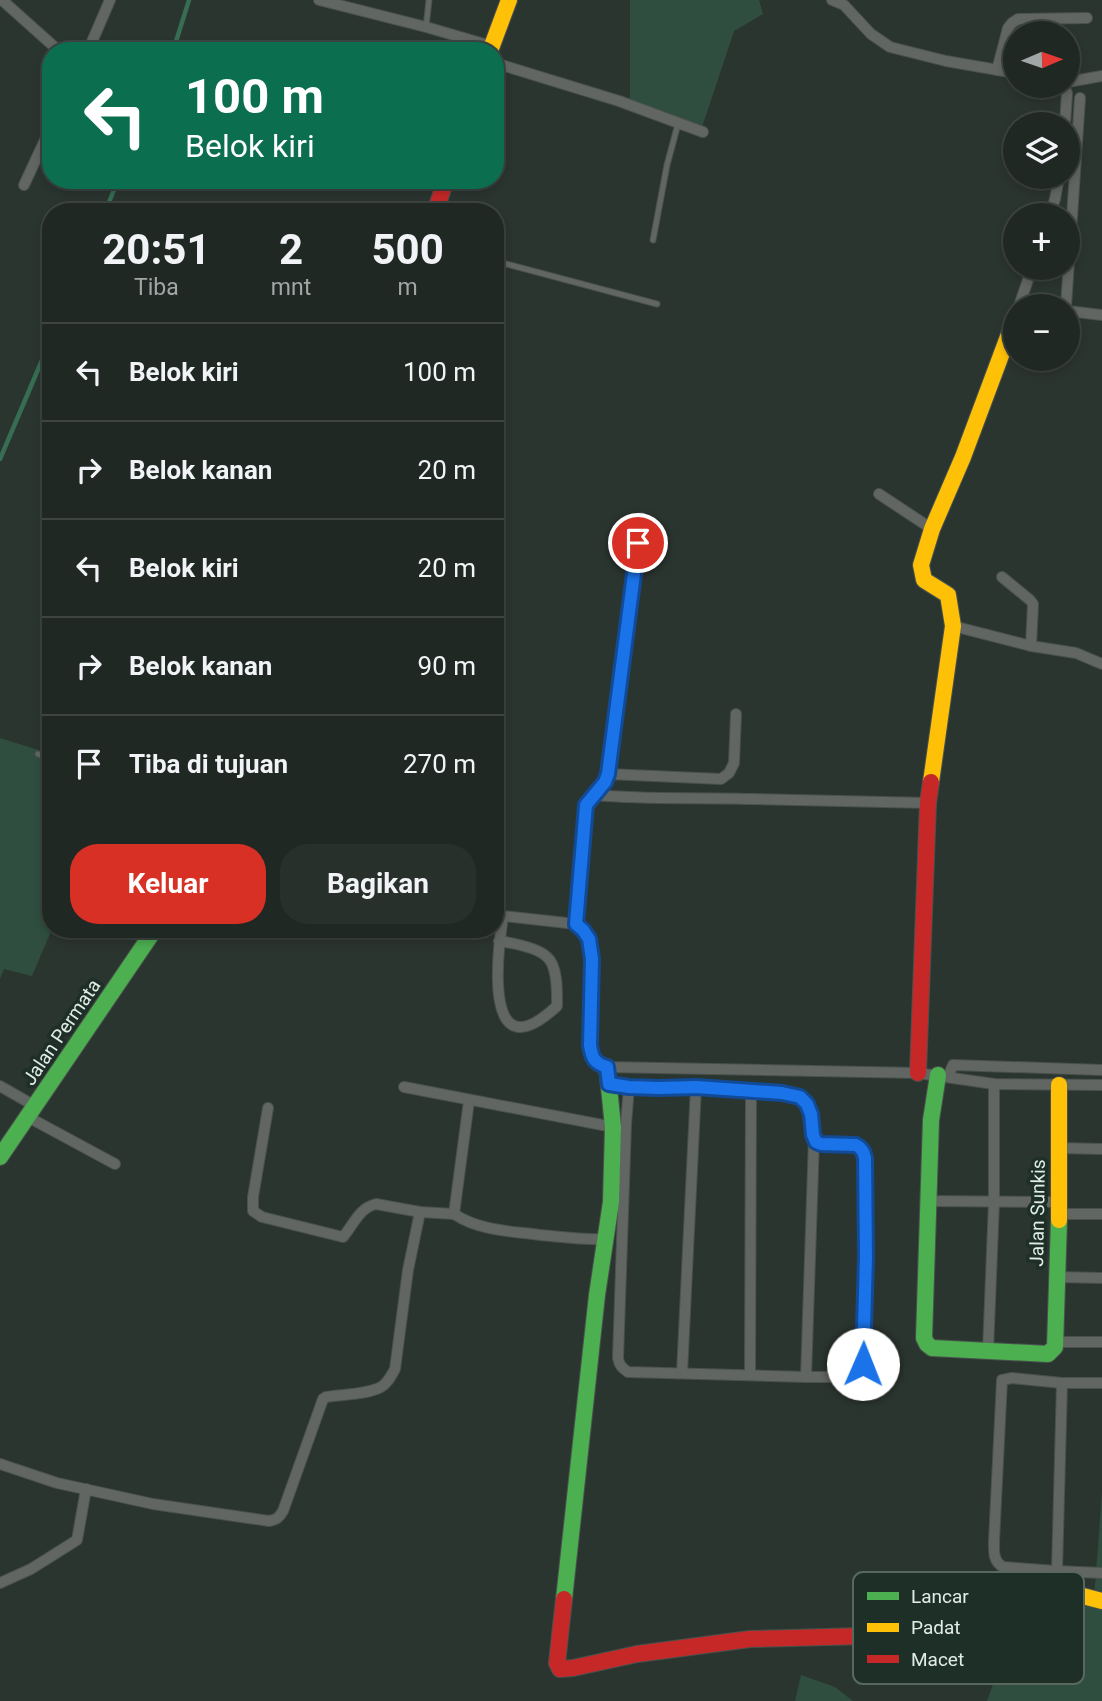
<!DOCTYPE html>
<html lang="id">
<meta charset="utf-8">
<style>
body{margin:0;font-family:Roboto,sans-serif;background:#28302c;color:#f1f3f6;height:100vh;display:flex;flex-direction:column;font-size:26px;white-space:nowrap}
*{box-sizing:border-box;margin:0}
p{font-size:23px;color:#a2a6a6}
.icon{flex:none;width:38px;height:38px;fill:none;stroke:currentColor;stroke-width:2;stroke-linecap:round;stroke-linejoin:round}
.map{position:relative;flex:1;overflow:hidden}
.panel{position:absolute;left:42px;top:203px;width:462px;height:735px;display:flex;flex-direction:column;background:#202824;border-radius:28px;box-shadow:0 4px 10px #0003,0 0 0 2px #3d4441}
.panel>*{flex:none}
.top-card{position:absolute;left:42px;top:42px;width:462px;height:147px;border-radius:28px;box-shadow:0 4px 10px #0003,0 0 0 2px #3d4441;background:#0b6e4f;color:#fff;overflow:hidden}
.needle{width:46px;rotate:88deg}
.tools{position:absolute;left:1003px;top:21px;display:grid;gap:14px}
.tools a{display:grid;place-items:center;width:77px;height:77px;border-radius:50%;background:#202824;box-shadow:0 4px 10px #0003,0 0 0 2px #3d4441;font-size:35px}
.pin{position:absolute;display:grid;place-items:center;width:60px;height:60px;color:#fff;margin:-30px;border:4px solid #fff;border-radius:50%;box-shadow:0 2px 7px #0007}
.me{position:absolute;width:77px;margin:-38px;rotate:1deg;stroke-linejoin:round;filter:drop-shadow(0 0 5px #0008)}
.turn{display:flex;align-items:center;gap:24px;height:147px;padding:0 28px;font-size:32px}
.turn .icon{width:91px;height:91px;stroke-width:2.5}
.turn b{display:block;font-size:49px;line-height:60px}
.eta{display:flex;justify-content:space-evenly;align-items:center;height:119px;text-align:center}
.eta b{font-size:42px;font-weight:700;line-height:49px}
.action{display:flex;gap:14px;margin-top:auto;padding:14px 28px}
.action a{flex:1;height:80px;border-radius:28px;background:#d93025;color:#fff;font-size:28px;font-weight:700;line-height:80px;text-align:center}
.action a+a{background:#28302c;color:#f1f3f6}
ul{padding:0;list-style:none}
li{display:flex;align-items:center;gap:21px;height:98px;padding:0 28px;border-top:2px solid #3d4441}
li div{flex:1}
li b{display:block;font-size:26px}
li em{font-style:normal}
.map>svg:first-child{display:block}
</style>
<div class="map">
<svg width="1102" height="1701" viewBox="0 0 1102 1701">
<rect width="100%" height="100%" fill="#2b3530"/>
<!-- green -->
<g fill="#2f4e40">
<path d="M630,0H759L763,14L734,31L702,127L630,111Z"/>
<path d="M0,738L51,754L52,929L32,976L4,969L0,979Z"/>
<path d="M1102,1493V1701H987L996,1676L1031,1677L1072,1608L1094,1599Z"/>
<path d="M801,1675L835,1687L853,1701H795Z"/>
</g>
<g fill="none" stroke-linecap="round" stroke-linejoin="round">
<!-- stream -->
<g stroke="#366d53" stroke-width="4.5">
<path d="M173,51L189,0"/>
<path d="M105,212L118,180"/>
<path d="M0,459L51,339"/>
</g>
<!-- lane casing -->
<g stroke="#49514d" stroke-width="7">
<g id="lane">
<path d="M426,27L429,0"/>
<path d="M653,240L667,165L678,124"/>
<path d="M495,261L657,304"/>
<path d="M38,754L51,759"/>
</g>
</g>
<!-- street casing -->
<g stroke="#49514d" stroke-width="12">
<g id="street">
<path d="M2,0L59,51"/>
<path d="M319,0L426,27L491,46"/>
<path d="M832,0L844,5L871,34L890,47L946,61L1015,73"/>
<path d="M88,51L110,0"/>
<path d="M495,63L619,101L703,132"/>
<path d="M997,70L1008,28L1012,23L1018,19L1087,18"/>
<path d="M1068,82L1102,76"/>
<path d="M1064,86L1067,93L1065,124"/>
<path d="M24,185L51,127"/>
<path d="M1050,215L1055,199L1059,177"/>
<path d="M1019,306L1032,268"/>
<path d="M1066,306L1080,98"/>
<path d="M1068,311L1102,315"/>
<path d="M879,494L932,529"/>
<path d="M1002,577L1030,600L1033,604L1031,646"/>
<path d="M953,626L1031,646L1076,653L1102,664"/>
<path d="M608,774L721,779L729,773L734,763L736,714"/>
<path d="M595,795C647,800 699,797 751,799C810,800 869,802 928,803"/>
<path d="M495,915L576,924L583,930L589,938L592,959L590,1046L594,1061L607,1067L918,1073L994,1084L1102,1085"/>
<path d="M576,924L586,805L605,782L608,774L641,518"/>
<path d="M499,941C512,943 538,948 547,957C558,966 557,993 557,1006C483,1075 497,956 503,916"/>
<path d="M948,1077L953,1065L1102,1070"/>
<path d="M609,1084C640,1089 663,1087 694,1087C714,1087 734,1090 753,1092C767,1092 788,1090 801,1098C816,1107 809,1128 816,1142L821,1144L856,1145C862,1148 864,1152 865,1158L866,1257L863,1364L860,1374L852,1377H806L628,1372C622,1368 619,1365 618,1358L626,1124L629,1087"/>
<path d="M0,1086L35,1106"/>
<path d="M404,1087L613,1127"/>
<path d="M469,1101L454,1214C480,1231 510,1231 540,1235C562,1237 584,1240 606,1239"/>
<path d="M268,1108L253,1197V1211L262,1217L343,1237C354,1224 359,1208 376,1204L420,1212L454,1214"/>
<path d="M28,1117L115,1164"/>
<path d="M1059,1148L1102,1149"/>
<path d="M928,1201L1059,1202"/>
<path d="M1059,1214H1102"/>
<path d="M1057,1277L1102,1278"/>
<path d="M1057,1342H1102"/>
<path d="M988,1351L994,1202V1084"/>
<path d="M682,1373L696,1087"/>
<path d="M750,1374L751,1091"/>
<path d="M806,1377L814,1139"/>
<path d="M1102,1383H1062L1012,1378L1002,1380L994,1541C994,1552 993,1561 1003,1567L1057,1571L1102,1573"/>
<path d="M0,1464L57,1483L153,1504L269,1521C276,1520 279,1518 283,1511L323,1399L326,1397C343,1394 366,1395 381,1387C388,1383 391,1376 395,1369L408,1270L420,1212"/>
<path d="M1057,1571L1062,1383"/>
<path d="M0,1583L31,1569L77,1540L86,1489"/>
</g>
</g>
<!-- fast casing -->
<g stroke="#49514d" stroke-width="18">
<g id="fast">
<path d="M938,1075L931,1120L924,1338L927,1344L932,1348L1048,1354L1055,1347L1059,1220"/>
<path d="M0,1157L155,929"/>
<path d="M564,1599L597,1295L611,1202L613,1127L607,1067"/>
</g>
</g>
<!-- slow casing -->
<g stroke="#49514d" stroke-width="18">
<g id="slow">
<path d="M490,51L509,0"/>
<path d="M931,782L953,626L948,595L924,580L921,565L932,529L963,457L1015,318"/>
<path d="M1059,1220V1085"/>
<path d="M914,1633L1017,1619L1079,1595L1102,1601"/>
</g>
</g>
<!-- jam casing -->
<g stroke="#49514d" stroke-width="18">
<g id="jam">
<path d="M435,212L446,180"/>
<path d="M918,1073L928,803L931,782"/>
<path d="M564,1599L557,1663L560,1669L573,1668L637,1654L750,1639L901,1635L914,1633"/>
</g>
</g>
<!-- lane -->
<use href="#lane" stroke="#626663" stroke-width="5"/>
<!-- street -->
<use href="#street" stroke="#626663" stroke-width="10"/>
<!-- fast -->
<use href="#fast" stroke="#4caf50" stroke-width="16"/>
<!-- slow -->
<use href="#slow" stroke="#ffc107" stroke-width="16"/>
<!-- jam -->
<use href="#jam" stroke="#c62828" stroke-width="16"/>
</g>
<g fill="none" stroke-linecap="round" stroke-linejoin="round">
<!-- route casing -->
<g stroke="#114b97" stroke-width="18">
<path id="route" d="M638,543L608,774L605,782L586,805L576,924L583,930L589,939L592,959L590,1045C592,1058 594,1063 607,1067L609,1084L629,1087L659,1088L696,1087L782,1093L800,1097L807,1104L811,1114L813,1135L816,1142L821,1144L856,1145C862,1148 864,1152 865,1158L866,1257L863,1364"/>
</g>
<!-- route -->
<use href="#route" stroke="#1a73e8" stroke-width="12"/>
</g>
<g text-anchor="middle" stroke-width="7" stroke-linejoin="round" paint-order="stroke">
<!-- street labels -->
<g font-size="19" fill="#e1ece6" stroke="#1d2f26">
<text transform="translate(61 1032) rotate(-56)" y="7">Jalan Permata</text>
<text transform="translate(1037 1213) rotate(-89)" y="7">Jalan Sunkis</text>
</g>
</g>
<!-- legend -->
<rect x="853" y="1572" width="231" height="112" rx="10" fill="#1d2f26" stroke="#586860" stroke-width="2"/>
<rect x="867" y="1592" width="32" height="8" fill="#4caf50"/>
<rect x="867" y="1623" width="32" height="9" fill="#ffc107"/>
<rect x="867" y="1655" width="32" height="8" fill="#c62828"/>
<g font-size="19" fill="#e1ece6">
<text x="911" y="1603">Lancar</text>
<text x="911" y="1634">Padat</text>
<text x="911" y="1666">Macet</text>
</g>
</svg>
<div class="tools">
<a><svg class="needle" viewBox="-14 -14 28 28"><path d="M0-13l5 13h-10z" fill="#e53935"/><path d="M0 13l5-13h-10z" fill="#a2a6a6"/></svg></a>
<a><svg class="icon" aria-label="layers" viewBox="0 0 24 24"><path d="M12 4l9 5-9 5-9-5zM3 14l9 5 9-5"/></svg></a>
<a>+</a>
<a>−</a>
</div>
<div class="pin" style="left:638px;top:543px;background:#d93025"><svg class="icon" aria-label="arrive" viewBox="0 0 24 24"><path d="M6 21V4h12l-3 4 3 4H6"/></svg></div>
<svg class="me" style="left:863px;top:1364px" viewBox="-20 -20 40 40"><circle r="19" fill="#fff"/><path d="M0-13L10 11 0 6-10 11z" fill="#1a73e8"/></svg>
<div class="top-card">
<div class="turn"><svg class="icon" aria-label="left" viewBox="0 0 24 24"><path d="M17 20v-9H6M10 6l-5 5 5 5"/></svg><div><b>100 m</b>Belok kiri</div></div>
</div>
<section class="panel">
<div class="eta">
<div><b>20:51</b><p>Tiba</p></div>
<div><b>2</b><p>mnt</p></div>
<div><b>500</b><p>m</p></div>
</div>
<ul>
<li><svg class="icon" aria-label="left" viewBox="0 0 24 24"><path d="M17 20v-9H6M10 6l-5 5 5 5"/></svg><div><b>Belok kiri</b></div><em>100 m</em></li>
<li><svg class="icon" aria-label="right" viewBox="0 0 24 24"><path d="M7 20v-9h11M14 6l5 5-5 5"/></svg><div><b>Belok kanan</b></div><em>20 m</em></li>
<li><svg class="icon" aria-label="left" viewBox="0 0 24 24"><path d="M17 20v-9H6M10 6l-5 5 5 5"/></svg><div><b>Belok kiri</b></div><em>20 m</em></li>
<li><svg class="icon" aria-label="right" viewBox="0 0 24 24"><path d="M7 20v-9h11M14 6l5 5-5 5"/></svg><div><b>Belok kanan</b></div><em>90 m</em></li>
<li><svg class="icon" aria-label="arrive" viewBox="0 0 24 24"><path d="M6 21V4h12l-3 4 3 4H6"/></svg><div><b>Tiba di tujuan</b></div><em>270 m</em></li>
</ul>
<div class="action"><a>Keluar</a><a>Bagikan</a></div>
</section>
</div>
